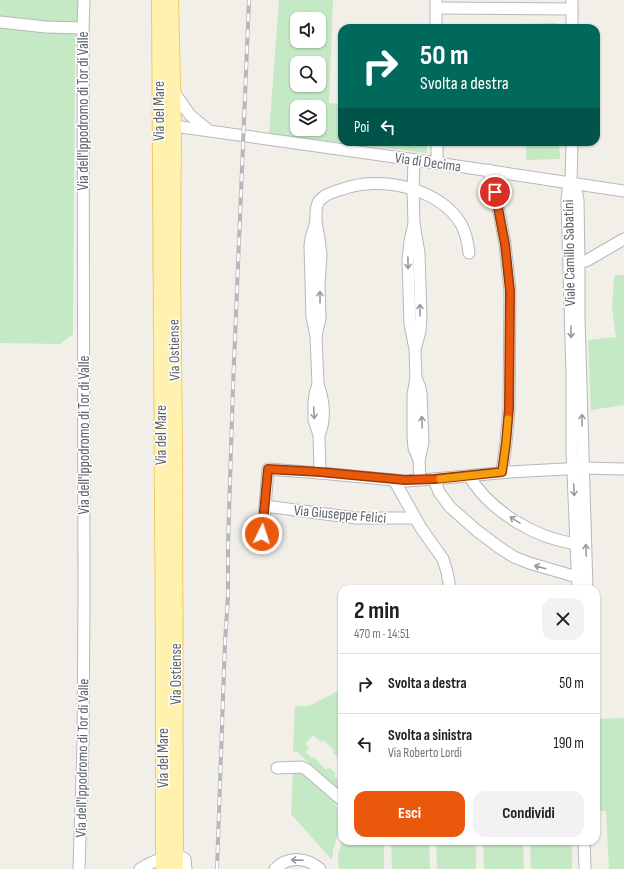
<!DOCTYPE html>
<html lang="it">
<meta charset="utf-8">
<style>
body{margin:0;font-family:"Sofia Sans Condensed",sans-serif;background:#f2f2f2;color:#202124;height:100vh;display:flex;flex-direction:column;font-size:15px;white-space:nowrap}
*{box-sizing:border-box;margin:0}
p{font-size:13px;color:#757577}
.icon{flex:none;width:22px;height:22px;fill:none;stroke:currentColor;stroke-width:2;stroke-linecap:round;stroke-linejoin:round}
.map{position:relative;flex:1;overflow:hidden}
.panel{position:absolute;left:338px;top:585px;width:262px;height:260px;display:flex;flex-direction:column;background:#fff;border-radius:12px;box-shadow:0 1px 3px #0004}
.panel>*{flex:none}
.hud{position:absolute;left:338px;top:24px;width:262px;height:122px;border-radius:12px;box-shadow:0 1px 3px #0004;background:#00695c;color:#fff;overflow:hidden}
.controls{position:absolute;left:290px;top:12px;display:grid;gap:8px}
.controls a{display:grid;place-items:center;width:36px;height:36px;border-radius:8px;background:#fff;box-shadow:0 1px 3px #0004;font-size:20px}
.pin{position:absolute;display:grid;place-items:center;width:34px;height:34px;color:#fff;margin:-17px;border:2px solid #fff;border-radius:50%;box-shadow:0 1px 4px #0007}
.me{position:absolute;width:44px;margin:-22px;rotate:4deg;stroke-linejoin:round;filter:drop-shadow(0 0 3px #0008)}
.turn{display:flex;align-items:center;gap:14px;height:84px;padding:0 16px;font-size:18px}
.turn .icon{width:52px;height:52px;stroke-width:2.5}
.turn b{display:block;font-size:28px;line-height:34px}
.then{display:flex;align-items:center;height:38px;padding:0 16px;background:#0003;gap:8px;font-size:15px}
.round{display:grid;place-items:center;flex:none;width:42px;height:42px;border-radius:12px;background:#f2f2f2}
.headline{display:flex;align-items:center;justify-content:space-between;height:68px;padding:0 16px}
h1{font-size:24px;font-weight:700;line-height:30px}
.action{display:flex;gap:8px;margin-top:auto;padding:8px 16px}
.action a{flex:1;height:46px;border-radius:12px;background:#ea580c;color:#fff;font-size:16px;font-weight:700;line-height:46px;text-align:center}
.action a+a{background:#f2f2f2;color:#202124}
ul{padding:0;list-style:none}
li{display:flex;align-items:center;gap:12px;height:60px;padding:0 16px;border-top:1px solid #e0e0e0}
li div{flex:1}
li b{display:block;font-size:15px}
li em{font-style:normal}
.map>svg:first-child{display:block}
</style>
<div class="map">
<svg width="624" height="869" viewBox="0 0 624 869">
<rect width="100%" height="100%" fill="#f1efe8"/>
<!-- green -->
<g fill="#c5e8c5" fill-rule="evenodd">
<path d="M0,0H79L75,45L73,334L60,344L0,343Z"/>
<path d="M279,0H333L329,103L342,104V142H427V153L269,134ZM297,19H319V41H297ZM297,63H319V85H297ZM297,107H319V129H297Z"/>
<path d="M557,23V28H449V26Z"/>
<path d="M526,142H559L560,159L526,160Z"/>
<path d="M615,275H624V405L591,410L588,340L616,337L612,308L614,277Z"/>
<path d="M342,689V762L333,753L335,751L323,740L321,742L313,735L305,744L309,748L306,752L312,758L314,757L326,770L329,767L336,774L334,776L342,784V793L297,752L293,751L295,706H309Z"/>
<path d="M624,718V869H609L606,811H596V719Z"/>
<path d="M300,770L331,796L337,807L342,811V822L333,850L332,860L291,814L293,771Z"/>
<path d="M342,841H384V869H339L338,856Z"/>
<path d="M391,841H429L430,869H392Z"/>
<path d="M436,841H476V869H437Z"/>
<path d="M483,841H523L524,869H484Z"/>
<path d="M530,841H572V869H531Z"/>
</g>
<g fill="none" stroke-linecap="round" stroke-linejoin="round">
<!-- minor casing -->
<g stroke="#b5b8bc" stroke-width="13">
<g id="minor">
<path d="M436,0V28"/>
<path d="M436,8L572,9"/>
<path d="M0,22L46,27L83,28"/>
<path d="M572,28V0"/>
<path d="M173,91L190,115L208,130"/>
<path d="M174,126L437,163L624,191"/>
<path d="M437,142V163"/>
<path d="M572,142L571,182L568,190L567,201L572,373V451L578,589"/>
<path d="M414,160L413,189L414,224L419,253L421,317L420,331L416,346"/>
<path d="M489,170L500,217L505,244L510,291L509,408L506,443L502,472"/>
<path d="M571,182L577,194L578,200L579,265V319L587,589"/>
<path d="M316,222C316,216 315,207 319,201C324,195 335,191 343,189C380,175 440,188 461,224C466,233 468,243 469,253"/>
<path d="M414,224L410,241L408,260L410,324L415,349L416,378L413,395V436L414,448L419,460L420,480"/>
<path d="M586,261L624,239"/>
<path d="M316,336L320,318L319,284L321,255L319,239L316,222L311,238L310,246L312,317L316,336L318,385"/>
<path d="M417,380L420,388L421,394L423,441L422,447L419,460"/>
<path d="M319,435C326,420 324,400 318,385L315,394L314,403V420L319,435L320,473"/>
<path d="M469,476C491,512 535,538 576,544"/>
<path d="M434,479L439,492L450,507L476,530L500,548L514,557L529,563L577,577"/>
<path d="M394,480L421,528L443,559L447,572L450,589"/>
<path d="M265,506L356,518H415"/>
<path d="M263,534L268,469L320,473L405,481L434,479L509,472L583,468L624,469"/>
<path d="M277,768L301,767L306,769L342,800"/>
<path d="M584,841L585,869"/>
<path d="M79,869L83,743L84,599L83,28L84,0"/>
<path d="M140,869C155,860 163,857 180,856L185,859L186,869"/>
<path d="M275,869C288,856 307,857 320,869"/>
</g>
</g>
<!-- major casing -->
<g stroke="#f2c960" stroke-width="16">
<g id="major">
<path d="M159,0L163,670V869"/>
<path d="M171,0L174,126L173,269L175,444L176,869"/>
</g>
</g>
<!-- minor -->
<use href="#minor" stroke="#fff" stroke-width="11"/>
<!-- major -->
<use href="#major" stroke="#fff2af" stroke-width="14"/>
<!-- rail casing -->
<g stroke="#b6b7b8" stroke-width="4">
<path id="rail" d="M217,869L225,642L228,596V546L233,386L249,0"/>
</g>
<!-- rail -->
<use href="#rail" stroke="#fff" stroke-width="2.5" stroke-dasharray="8" stroke-linecap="butt"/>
</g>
<!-- one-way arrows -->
<defs><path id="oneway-shaft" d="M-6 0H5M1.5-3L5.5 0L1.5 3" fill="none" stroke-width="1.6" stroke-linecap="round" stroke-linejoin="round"/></defs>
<g stroke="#979a9d">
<use href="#oneway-shaft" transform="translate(408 263) rotate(89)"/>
<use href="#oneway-shaft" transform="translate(320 297) rotate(-91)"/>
<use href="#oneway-shaft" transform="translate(420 310) rotate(-91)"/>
<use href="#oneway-shaft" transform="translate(571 332) rotate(89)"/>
<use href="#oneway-shaft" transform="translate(314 413) rotate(87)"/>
<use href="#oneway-shaft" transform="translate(582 420) rotate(-91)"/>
<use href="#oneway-shaft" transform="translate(422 422) rotate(-92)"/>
<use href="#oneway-shaft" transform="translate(574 490) rotate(87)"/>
<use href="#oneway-shaft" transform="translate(515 520) rotate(-148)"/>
<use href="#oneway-shaft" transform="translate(586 550) rotate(-92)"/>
<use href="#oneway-shaft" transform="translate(540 567) rotate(-164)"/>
<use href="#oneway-shaft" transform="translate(297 860) rotate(-178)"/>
</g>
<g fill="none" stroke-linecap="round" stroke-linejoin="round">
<!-- route casing -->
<g stroke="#983908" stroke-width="10">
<path id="route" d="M262,534L268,469L320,472L405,480L434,479L502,472L506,443L509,408L510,291L505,244L495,192"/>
</g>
<!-- route -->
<use href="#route" stroke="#ea580c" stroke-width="7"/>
<!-- slow -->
<path stroke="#f59e0b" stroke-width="7" d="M440,479L502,472L506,443L508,419"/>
</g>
<g text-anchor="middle" stroke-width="3" stroke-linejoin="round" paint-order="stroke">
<!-- street labels -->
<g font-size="15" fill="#5f6368" stroke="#fff">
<text transform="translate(83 111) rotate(-90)" y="5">Via dell'Ippodromo di Tor di Valle</text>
<text transform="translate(159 111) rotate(-90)" y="5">Via del Mare</text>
<text transform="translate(428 162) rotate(8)" y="5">Via di Decima</text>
<text transform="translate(569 253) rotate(-91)" y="5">Viale Camillo Sabatini</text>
<text transform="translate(174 350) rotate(-91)" y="5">Via Ostiense</text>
<text transform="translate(84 435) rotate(-90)" y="5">Via dell'Ippodromo di Tor di Valle</text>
<text transform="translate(161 435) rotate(-90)" y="5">Via del Mare</text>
<text transform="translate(340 514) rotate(5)" y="5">Via Giuseppe Felici</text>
<text transform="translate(176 674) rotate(-90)" y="5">Via Ostiense</text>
<text transform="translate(82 758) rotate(-89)" y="5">Via dell'Ippodromo di Tor di Valle</text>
<text transform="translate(163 758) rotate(-90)" y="5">Via del Mare</text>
</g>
</g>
</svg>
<div class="controls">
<a><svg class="icon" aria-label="sound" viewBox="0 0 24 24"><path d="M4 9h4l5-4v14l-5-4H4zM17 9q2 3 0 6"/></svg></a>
<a><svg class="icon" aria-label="search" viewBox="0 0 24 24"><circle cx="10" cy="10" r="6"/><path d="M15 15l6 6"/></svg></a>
<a><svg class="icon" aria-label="layers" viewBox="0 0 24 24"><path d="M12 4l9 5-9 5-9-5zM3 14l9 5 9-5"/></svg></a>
</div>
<div class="pin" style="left:495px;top:192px;background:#d93025"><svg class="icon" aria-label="arrive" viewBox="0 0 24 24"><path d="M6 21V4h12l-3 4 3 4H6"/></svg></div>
<svg class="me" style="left:262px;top:534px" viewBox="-20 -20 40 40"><circle r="17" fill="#ea580c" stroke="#fff" stroke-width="3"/><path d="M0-11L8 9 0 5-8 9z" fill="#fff"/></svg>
<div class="hud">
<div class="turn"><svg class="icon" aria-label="right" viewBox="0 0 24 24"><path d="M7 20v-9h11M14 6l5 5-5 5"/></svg><div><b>50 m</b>Svolta a destra</div></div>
<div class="then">Poi<svg class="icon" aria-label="left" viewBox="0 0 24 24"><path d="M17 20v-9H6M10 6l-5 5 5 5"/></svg></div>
</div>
<section class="panel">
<div class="headline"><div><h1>2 min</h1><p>470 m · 14:51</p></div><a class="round"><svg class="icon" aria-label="close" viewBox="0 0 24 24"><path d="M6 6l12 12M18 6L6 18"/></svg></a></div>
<ul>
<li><svg class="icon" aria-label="right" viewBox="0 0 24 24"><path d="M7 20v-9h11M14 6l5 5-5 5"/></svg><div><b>Svolta a destra</b></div><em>50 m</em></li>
<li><svg class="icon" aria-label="left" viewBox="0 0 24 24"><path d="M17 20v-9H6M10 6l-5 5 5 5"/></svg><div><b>Svolta a sinistra</b><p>Via Roberto Lordi</p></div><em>190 m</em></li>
</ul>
<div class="action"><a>Esci</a><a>Condividi</a></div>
</section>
</div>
